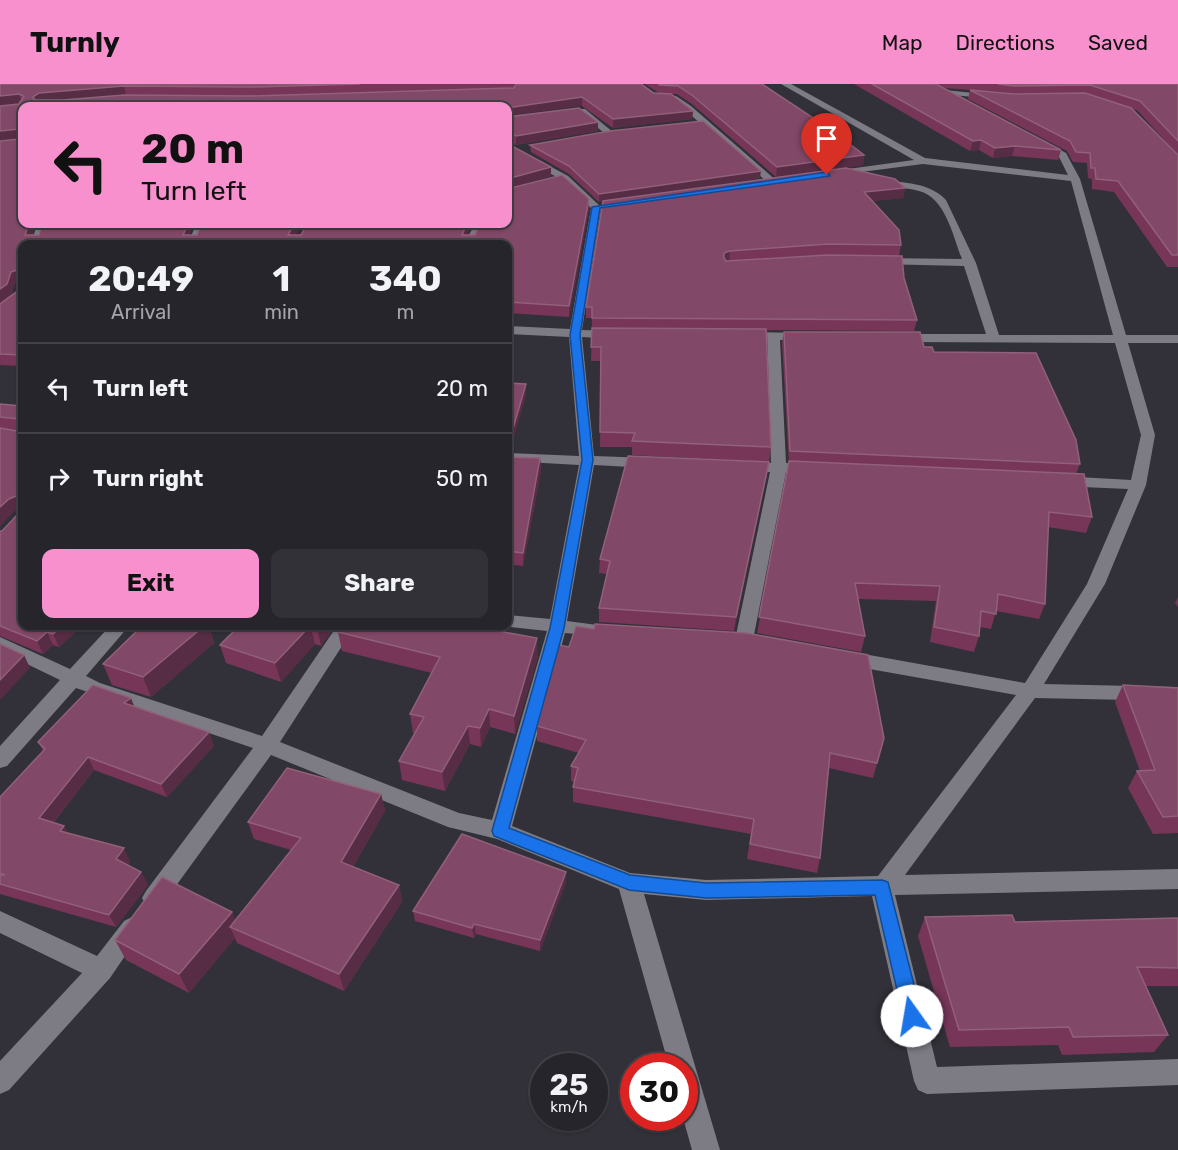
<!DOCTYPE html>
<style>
body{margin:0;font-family:Rubik,sans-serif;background:#323137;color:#f1f3f6;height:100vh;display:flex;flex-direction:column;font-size:22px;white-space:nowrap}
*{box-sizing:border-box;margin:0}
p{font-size:20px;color:#a4a5a9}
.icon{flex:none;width:33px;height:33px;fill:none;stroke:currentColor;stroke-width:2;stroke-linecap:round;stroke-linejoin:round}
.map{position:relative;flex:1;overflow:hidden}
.panel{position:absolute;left:18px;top:156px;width:494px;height:390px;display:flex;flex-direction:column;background:#26252b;border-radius:12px;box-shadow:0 2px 4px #0004,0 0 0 2px #424247}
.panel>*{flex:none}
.hud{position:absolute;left:18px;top:18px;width:494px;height:126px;border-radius:12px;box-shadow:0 2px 4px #0004,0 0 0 2px #424247;background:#f790cd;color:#111;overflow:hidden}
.speed{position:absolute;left:530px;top:969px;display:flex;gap:12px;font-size:30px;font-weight:700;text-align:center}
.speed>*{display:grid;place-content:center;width:78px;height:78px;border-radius:50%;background:#26252b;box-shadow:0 2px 4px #0004,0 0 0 2px #424247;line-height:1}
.speed small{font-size:15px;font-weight:400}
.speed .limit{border:9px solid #d22;background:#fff;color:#111}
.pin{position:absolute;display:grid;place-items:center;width:51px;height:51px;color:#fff;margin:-62px -26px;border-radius:50% 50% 50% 0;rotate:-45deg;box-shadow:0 0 6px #0007}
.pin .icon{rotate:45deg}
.me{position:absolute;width:66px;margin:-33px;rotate:347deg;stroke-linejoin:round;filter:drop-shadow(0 0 4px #0008)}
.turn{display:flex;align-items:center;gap:21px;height:126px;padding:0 24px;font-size:27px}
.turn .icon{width:78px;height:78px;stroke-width:2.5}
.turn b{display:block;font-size:42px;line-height:51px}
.eta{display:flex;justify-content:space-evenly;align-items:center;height:102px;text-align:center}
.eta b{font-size:36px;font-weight:700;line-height:42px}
.button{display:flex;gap:12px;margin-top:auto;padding:12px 24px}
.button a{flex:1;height:69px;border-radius:12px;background:#f790cd;color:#111;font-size:24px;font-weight:700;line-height:69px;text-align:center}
.button a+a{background:#323137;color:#f1f3f6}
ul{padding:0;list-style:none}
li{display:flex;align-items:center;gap:18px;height:90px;padding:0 24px;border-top:2px solid #424247}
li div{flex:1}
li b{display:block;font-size:22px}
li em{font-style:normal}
header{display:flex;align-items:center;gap:36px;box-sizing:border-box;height:84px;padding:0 30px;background:#f790cd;color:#111}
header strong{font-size:28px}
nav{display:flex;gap:33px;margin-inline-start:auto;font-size:21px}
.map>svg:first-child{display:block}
</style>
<header>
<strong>Turnly</strong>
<nav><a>Map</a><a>Directions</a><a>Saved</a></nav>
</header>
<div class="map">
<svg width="1178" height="1066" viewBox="0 0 1178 1066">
<rect width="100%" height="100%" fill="#323139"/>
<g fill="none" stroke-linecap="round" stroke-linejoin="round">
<!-- minor -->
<g fill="#7d7c85" fill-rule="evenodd">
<path d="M633,0H642L659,12H676L691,22L778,98L773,101L753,102V98L765,96L685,26L671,16H654Z"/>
<path d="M781,0H791L925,74L1068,91L1059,73L1035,58L1043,56L1066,69L1080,95L1126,251H1178V259H1128L1155,351L1146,401L1105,500L1044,600L1178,603V617L1035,614L905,791L1178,785V805L895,811L937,983L1178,975V1001L927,1010L918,1006L914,997L872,812L706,816L644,810L720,1066H692L683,1034L684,982H669L619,805L497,755L448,743L271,671L162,821L154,824L146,821L142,814L146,807L253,664L76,604L7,682L0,684V662L60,596L0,567V553L70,585L110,542H129L86,592L100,599L262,652L337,542H355L280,658L459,729L492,736L547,547L501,542H507V531L550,535L579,381L507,377V369L579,372L569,253L507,250V242L570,245L591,124L562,96L507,66V59L568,92L601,123L582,246L615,247L621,251L615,255L582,253L594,372L649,374L657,379L649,384L594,381L567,537L605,542L608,546L605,550L599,552L565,549L512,742L630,789L706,796L878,792L1016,611L847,581L840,579L838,574L840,569L847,567L1025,599L1087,500L1128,405L1060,402L1052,397L1060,392L1131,396L1141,351L1115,259L898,258L892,254L898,250H986L964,182L878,180L872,177L878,174L962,175C953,153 946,114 919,107C906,103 891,104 878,101V97L881,96C904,99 929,98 946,116L976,179L999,251H1113L1071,97L923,80L830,92L828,90L833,87L914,76Z"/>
<path d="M922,0H932L944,6L994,11L998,13L994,15L942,10Z"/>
<path d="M574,25H585L614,49L607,51L580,30L574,29Z"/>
<path d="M37,140H47L41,160H31Z"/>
<path d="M196,140H206L198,160H188Z"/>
<path d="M475,140H485L474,160H464Z"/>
<path d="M742,248L807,249L813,253L807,257L780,256L786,379L811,380L819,385L811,390L786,388L753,556L751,560L744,562L737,560L735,556L770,388L746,387L738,382L746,377L771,379L767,256L738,255L736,252L738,249Z"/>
<path d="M0,827L97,872L124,837L132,833L140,837L144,844L110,894L9,1006L0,1010V977L82,889L0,849Z"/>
</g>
</g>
<!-- wall -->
<g fill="#773658" fill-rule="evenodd">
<path d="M0,0H641L653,9H659L645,0H762L864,71L863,81L776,93L692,20L677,10H671L693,27L692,35L613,44L582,22H22V140H35L32,151H197L201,140H302L295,151L473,140L467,151H475L507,140V62L551,92L512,103L589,125L569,233L507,229V230V160H22V282L0,281V57L19,55L20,54V19L0,21ZM20,197V205L3,217L11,211L15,199Z"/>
<path d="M854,0H936L1061,66L1058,76L1012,72L993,74L979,66L970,67Z"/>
<path d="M937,0H1178V71L1137,26L1131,25L1178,71V183H1167L1114,108L1092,105V95L1088,94L1087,79L1073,78L1067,67L968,15L970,6L945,4Z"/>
<path d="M507,33L598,38V47L516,61L508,57L507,58Z"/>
<path d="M530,61L760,94L599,118L569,90L531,68Z"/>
<path d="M905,104L903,114L872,117L901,161L899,172L832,171L904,194L917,236L914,247L767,246L771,363L769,378L632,371V363H600L601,277H591L592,234H586V223L603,117Z"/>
<path d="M784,248L924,263L934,268L1080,380L1076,390L1092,433L1086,449L1048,443L1045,520L1039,535L996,527L991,545L980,543L979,552L974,568L930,558L936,517L858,515L865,552L861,568L757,549L789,379L782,258Z"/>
<path d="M0,320L22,322L82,542L59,563L53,561L43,570L0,552V447H2L18,430V426L14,427L0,442Z"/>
<path d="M507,373L540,374L541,387L523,482L507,480Z"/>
<path d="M767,391L734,547L599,538V524L607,490L599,489L600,475Z"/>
<path d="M1178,513V523L1175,519Z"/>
<path d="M142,542H209L214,559L151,613L112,601L103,580Z"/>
<path d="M239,542H335L321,562L315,560L281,598L226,579L220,561Z"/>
<path d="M505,545L504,548L538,572L515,650L490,643L481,663L470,660L445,707L402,696L399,677L415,649H413L410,630L432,589L342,567L338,548Z"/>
<path d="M1123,601L1178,604V749L1153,750L1128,704L1137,687H1140L1115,618Z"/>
<path d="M134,622L209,648L214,662L167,713L94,686L53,739L67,749L130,777L128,781L141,788L148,801L116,843L0,810V713L43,667L38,658Z"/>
<path d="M537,642L884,654L873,694L829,684L820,774L817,789L747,775L751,750L573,718V703L574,698L571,697V682L579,669L537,657Z"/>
<path d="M381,710L385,727L353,783L399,801L402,818L344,907L237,859L235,854L189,909L126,876L115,856L232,828L235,836L291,766L254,755L248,738Z"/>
<path d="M566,798L540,867L476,850L474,854L415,837L413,827Z"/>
<path d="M925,833L1015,838L1178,834V902H1145L1168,951L1154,968L1062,971L1058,961L950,963L918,852Z"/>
</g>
<!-- shaded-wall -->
<g fill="#572c45">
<path d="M124,2L126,11L36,22L33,13L39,9Z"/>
<path d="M19,10L22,19L0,21V12Z"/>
<path d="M582,13V22L507,32V24Z"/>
<path d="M693,27L692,35L613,44V35Z"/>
<path d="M598,38V47L516,61V52Z"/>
<path d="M19,45L22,54L0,56V47Z"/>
<path d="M981,56L979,66L970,67L973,57Z"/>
<path d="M1015,62L1012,72L993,74L995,64Z"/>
<path d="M864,71L863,81L776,93L777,83Z"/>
<path d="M551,83V92L507,105V95Z"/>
<path d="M761,87L760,94L599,118V110Z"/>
<path d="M905,104L903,114L863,118L864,108Z"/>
<path d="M589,115V125L569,233V222Z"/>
<path d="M29,140H35L29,160L25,151Z"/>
<path d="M188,140H194L186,160L183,151Z"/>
<path d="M294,140H302L290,160L288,151Z"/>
<path d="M467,140H473L463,160L462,151Z"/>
<path d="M730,167L729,178L723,180L724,169Z"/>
<path d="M20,185L22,196L15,199L11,211L0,220V205L11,188Z"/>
<path d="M526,300V312L510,367L507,368V356Z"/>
<path d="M540,374L541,387L523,482V469Z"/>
<path d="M769,378L767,391L734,547L736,533Z"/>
<path d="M16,412L21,425L14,427L0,442V423L9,415Z"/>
<path d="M62,542H82L59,563L53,550Z"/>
<path d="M204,542H209L214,559L151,613L143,593Z"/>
<path d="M310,542L315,560L281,598L275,579Z"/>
<path d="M318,542H335L321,562L317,543Z"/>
<path d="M500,542H504L505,545L500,565L498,547Z"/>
<path d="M47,548L53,561L43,570L37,557Z"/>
<path d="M537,554L538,572L515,650L514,632Z"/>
<path d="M24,571L30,584L0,616V596Z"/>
<path d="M131,614L136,627L124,619Z"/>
<path d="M489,625L490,643L481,663L480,644Z"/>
<path d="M468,642L470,660L445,707L442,688Z"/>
<path d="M209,648L214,662L167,713L161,700Z"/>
<path d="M88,673L94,686L46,747L39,734Z"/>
<path d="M381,710L385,727L346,795L341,778Z"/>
<path d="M64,742L71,755L60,747Z"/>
<path d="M124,764L130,777L122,788L116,775Z"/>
<path d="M141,788L148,801L116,843L109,831Z"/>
<path d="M566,788V798L540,867V856Z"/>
<path d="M399,801L402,818L344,907L339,890Z"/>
<path d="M232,828L240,847L230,843L235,854L189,909L179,890Z"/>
<path d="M474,840L476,850L474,854L472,844Z"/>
</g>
<!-- building -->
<g fill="#824867" stroke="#91607a" stroke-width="1.5">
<path d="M0,0H360L250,3L124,2L39,9L33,13L35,16H63L124,11L250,12L514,4L516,0H641L653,9L671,10L693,27L613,35L582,13L507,24V22H22V140H29L25,151H39L42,140H188L183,151H197L201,140H294L288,151H301L307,140H467L462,151H475L480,140H507V105L562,91L589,115L569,222L507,218V160H22V271L0,270V220L20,205V185L11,188L7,200L0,205V57L19,55L21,53L19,45L0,47V22L19,20L24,12L19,10L0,12Z"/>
<path d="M658,0H762L833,47L864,71L777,83L693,12L678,2L660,1Z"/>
<path d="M872,0H936L1061,66L1015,62L995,64L981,56L973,57Z"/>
<path d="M998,0H1178V57L1140,17L1090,1L1013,2Z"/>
<path d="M970,6L1013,10L1085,9L1131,24L1178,71V171H1172L1118,97L1096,95L1095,84H1091L1090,69L1076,68L1070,57Z"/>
<path d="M579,24L598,38L516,52L507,48V33Z"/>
<path d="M703,37L761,87L599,110L569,82L530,61L610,47Z"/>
<path d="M507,62H512L551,83L507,95Z"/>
<path d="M846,84L895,95L905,104L864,108L899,146L901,161L828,160L730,167L724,169V174L726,177L828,171L902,172L904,194L917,236L592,234V223H586L603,117Z"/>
<path d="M592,244L766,245L771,363L632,357L635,349L600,348L601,263H591Z"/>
<path d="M784,248H920L924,263H932L934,268L1036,269L1076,356L1080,380L790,367Z"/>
<path d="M507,299L526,300L510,355L507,356Z"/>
<path d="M0,320L22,322V542H62L53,550L47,548L37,557L0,542V447H2L18,430L19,414L16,412L9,415L0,423V344L17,347L19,345V335L0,333Z"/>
<path d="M628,372L769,378L736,533L599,524L610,477L600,475Z"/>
<path d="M507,373L540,374L523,469L507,467Z"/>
<path d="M789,377L1084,390L1092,433L1049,428L1045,520L998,510L996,530L981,527L979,552L934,543L940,502L855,499L865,552L759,533Z"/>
<path d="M595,540L746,549L868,571L884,654L877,679L830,669L820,774L750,760L754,735L573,703L578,684L571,682L586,656L537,642L559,561L569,563L576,542L594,545Z"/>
<path d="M142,542H204L143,593L103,580Z"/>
<path d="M239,542H318L317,543L310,542L275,579L220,561Z"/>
<path d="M342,542H500L498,547L537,554L514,632L489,625L480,644L468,642L442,688L399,677L424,633L410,630L440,573L338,548Z"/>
<path d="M0,560L24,571L0,596Z"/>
<path d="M93,601L131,614L124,619L209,648L161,700L88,673L39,734L64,742L60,747L124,764L116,775L141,788L109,831L0,800V791H5L0,789V713L45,665L38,658Z"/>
<path d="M1123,601L1178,604V732L1163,733L1137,687L1155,686Z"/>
<path d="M287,684L381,710L341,778L399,801L339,890L230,843L301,754L248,738Z"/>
<path d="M462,750L566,788L540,856L474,840L472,844L413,827Z"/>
<path d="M162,793L232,828L179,890L115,856Z"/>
<path d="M1012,831L1015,838L1178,834V884L1137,883L1168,951L1073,953L1069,943L959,946L925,833Z"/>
</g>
<!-- route -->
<path fill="#1a73e8" stroke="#114b97" stroke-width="1.5" d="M827,88L830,92L600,124L580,251L593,376L564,544L509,744L630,791L706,799L882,796L888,798L922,932L919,939L912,941L905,939L903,932L875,811L706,814L629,806L494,752L492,747L550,544L582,376L570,251L592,123Z"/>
</svg>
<div class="speed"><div>25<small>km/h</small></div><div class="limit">30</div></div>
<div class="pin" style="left:827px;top:91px;background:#d93025"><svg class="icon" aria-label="arrive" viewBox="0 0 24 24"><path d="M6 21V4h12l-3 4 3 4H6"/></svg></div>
<svg class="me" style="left:912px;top:932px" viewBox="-20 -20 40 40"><circle r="19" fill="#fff"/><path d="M0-13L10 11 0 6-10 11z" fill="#1a73e8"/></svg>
<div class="hud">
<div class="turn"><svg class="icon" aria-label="left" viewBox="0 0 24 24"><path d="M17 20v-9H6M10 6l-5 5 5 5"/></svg><div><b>20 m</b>Turn left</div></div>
</div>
<section class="panel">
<div class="eta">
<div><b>20:49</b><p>Arrival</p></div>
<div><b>1</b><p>min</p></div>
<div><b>340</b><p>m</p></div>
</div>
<ul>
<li><svg class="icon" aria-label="left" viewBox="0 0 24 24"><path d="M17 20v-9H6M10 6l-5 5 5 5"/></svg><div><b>Turn left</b></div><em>20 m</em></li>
<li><svg class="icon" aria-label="right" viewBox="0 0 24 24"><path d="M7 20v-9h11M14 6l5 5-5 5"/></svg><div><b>Turn right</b></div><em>50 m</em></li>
</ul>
<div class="button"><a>Exit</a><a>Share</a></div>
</section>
</div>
